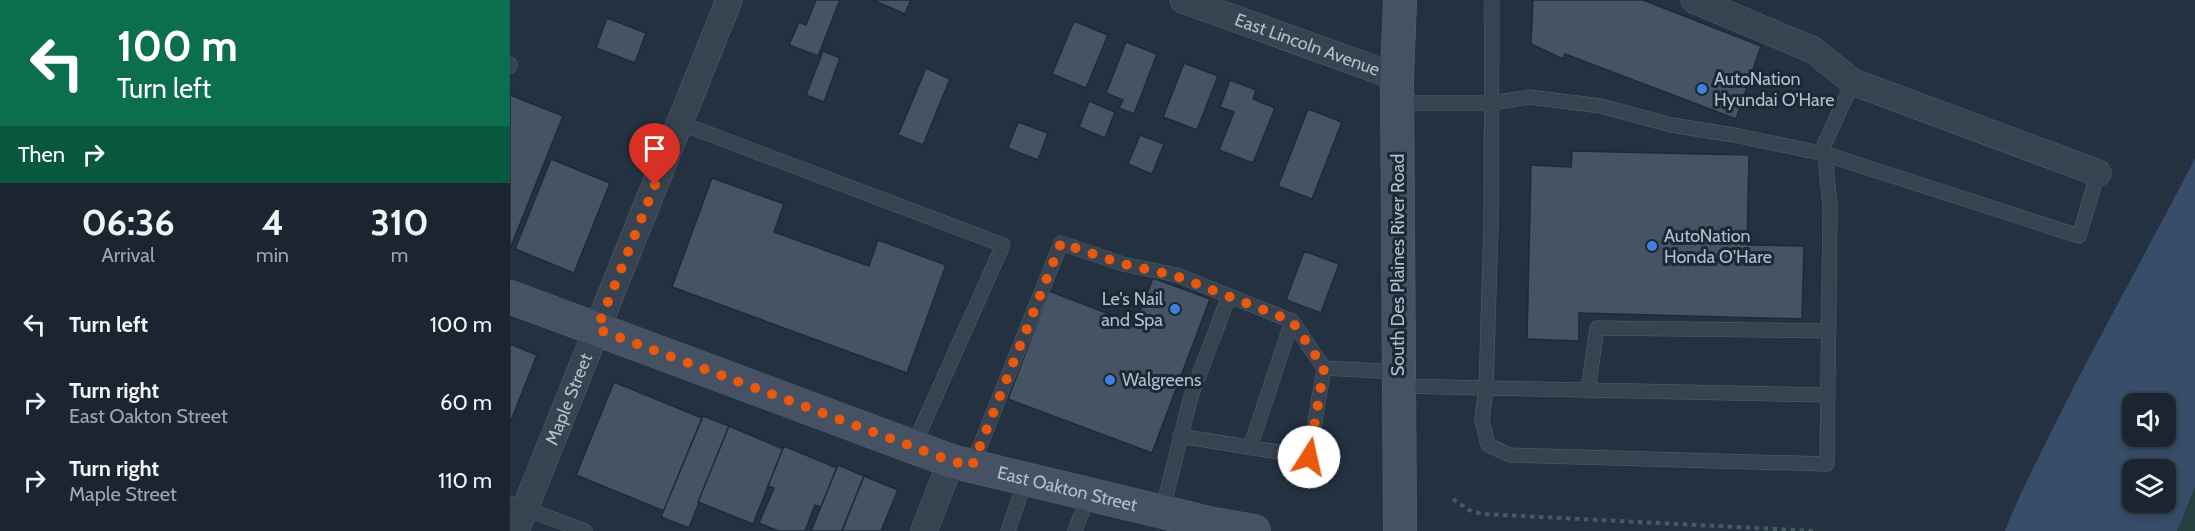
<!DOCTYPE html>
<style>
body{margin:0;font-family:Cabin,sans-serif;background:#242d39;color:#f1f3f6;height:100vh;display:flex;flex-direction:column;font-size:22px;white-space:nowrap}
*{box-sizing:border-box;margin:0}
p{font-size:20px;color:#a0a5ab}
.icon{flex:none;width:33px;height:33px;fill:none;stroke:currentColor;stroke-width:2;stroke-linecap:round;stroke-linejoin:round}
.map{position:relative;flex:1;overflow:hidden}
.panel{display:flex;flex-direction:column;background:#1b2531;width:510px}
.panel>*{flex:none}
.guide{background:#0b6e4f;color:#fff;overflow:hidden}
.fabs{position:absolute;left:1612px;top:393px;display:grid;gap:12px}
.fabs a{display:grid;place-items:center;width:54px;height:54px;border-radius:12px;background:#1b2531;box-shadow:0 3px 9px #0003,0 0 0 2px #39424d;font-size:30px}
.pin{position:absolute;display:grid;place-items:center;width:51px;height:51px;color:#fff;margin:-62px -26px;border-radius:50% 50% 50% 0;rotate:-45deg;box-shadow:0 0 6px #0007}
.pin .icon{rotate:45deg}
.me{position:absolute;width:66px;margin:-33px;rotate:10deg;stroke-linejoin:round;filter:drop-shadow(0 0 4px #0008)}
.turn{display:flex;align-items:center;gap:21px;height:126px;padding:0 18px;font-size:27px}
.turn .icon{width:78px;height:78px;stroke-width:2.5}
.turn b{display:block;font-size:42px;line-height:51px}
.then{display:flex;align-items:center;height:57px;padding:0 18px;background:#0003;gap:12px;font-size:22px}
.eta{display:flex;justify-content:space-evenly;align-items:center;height:102px;text-align:center}
.eta b{font-size:36px;font-weight:700;line-height:42px}
ul{padding:0;list-style:none}
li{display:flex;align-items:center;gap:18px;height:78px;padding:0 18px}
li div{flex:1}
li b{display:block;font-size:22px}
li em{font-style:normal}
main{display:flex;flex:1;min-height:0}
.map>svg:first-child{display:block}
</style>
<main>
<section class="panel">
<div class="guide">
<div class="turn"><svg class="icon" aria-label="left" viewBox="0 0 24 24"><path d="M17 20v-9H6M10 6l-5 5 5 5"/></svg><div><b>100 m</b>Turn left</div></div>
<div class="then">Then<svg class="icon" aria-label="right" viewBox="0 0 24 24"><path d="M7 20v-9h11M14 6l5 5-5 5"/></svg></div>
</div>
<div class="eta">
<div><b>06:36</b><p>Arrival</p></div>
<div><b>4</b><p>min</p></div>
<div><b>310</b><p>m</p></div>
</div>
<ul>
<li><svg class="icon" aria-label="left" viewBox="0 0 24 24"><path d="M17 20v-9H6M10 6l-5 5 5 5"/></svg><div><b>Turn left</b></div><em>100 m</em></li>
<li><svg class="icon" aria-label="right" viewBox="0 0 24 24"><path d="M7 20v-9h11M14 6l5 5-5 5"/></svg><div><b>Turn right</b><p>East Oakton Street</p></div><em>60 m</em></li>
<li><svg class="icon" aria-label="right" viewBox="0 0 24 24"><path d="M7 20v-9h11M14 6l5 5-5 5"/></svg><div><b>Turn right</b><p>Maple Street</p></div><em>110 m</em></li>
</ul>
</section>
<div class="map">
<svg width="1685" height="531" viewBox="0 0 1685 531">
<rect width="100%" height="100%" fill="#243141"/>
<!-- green -->
<path fill="#264042" d="M1685,487V531H1667Z"/>
<!-- water -->
<path fill="#374d69" fill-rule="evenodd" d="M1685,158V487L1667,531H1495C1508,497 1525,465 1541,432C1587,339 1638,250 1685,158ZM1623,404H1656V436H1623ZM1623,470H1656V502H1623Z"/>
<!-- building -->
<g fill="#455365" stroke="#1f2a38" stroke-width="1.5">
<path d="M306,0H330L308,56L279,45L289,22L296,25Z"/>
<path d="M363,0H401L395,14Z"/>
<path d="M1023,0H1133L1251,46L1226,119L1055,54L1053,59L1021,44Z"/>
<path d="M97,18L136,33L125,63L86,48Z"/>
<path d="M564,21L598,35L576,88L542,74Z"/>
<path d="M616,42L647,54L624,114L609,108L613,100L596,93Z"/>
<path d="M313,51L330,58L314,102L296,95Z"/>
<path d="M674,63L708,76L687,130L653,117Z"/>
<path d="M416,68L440,79L413,145L388,135Z"/>
<path d="M720,80L746,90L743,99L765,108L743,163L709,150L724,112L710,107Z"/>
<path d="M0,95L53,116L0,249Z"/>
<path d="M579,101L605,112L595,138L569,127Z"/>
<path d="M798,109L832,122L802,199L768,186Z"/>
<path d="M508,122L538,133L528,160L498,148Z"/>
<path d="M630,135L654,144L642,174L618,164Z"/>
<path d="M1062,151L1239,155L1237,245L1294,246L1292,319L1069,313V341L1017,339L1021,165L1061,167Z"/>
<path d="M41,159L100,183L64,273L5,249Z"/>
<path d="M202,178L274,204L264,232L359,266L368,240L436,265L397,373L162,287Z"/>
<path d="M794,251L829,264L811,313L776,300Z"/>
<path d="M643,278L700,299L642,453L498,399L539,291L625,324Z"/>
<path d="M0,344L27,355L0,423Z"/>
<path d="M104,382L192,418L154,511L66,475Z"/>
<path d="M193,416L219,426L179,528L151,517Z"/>
<path d="M219,426L273,449L243,524L188,502Z"/>
<path d="M274,446L327,468L311,507L305,505L295,531H268L249,523L264,488L258,486Z"/>
<path d="M328,465L354,476L332,531H301Z"/>
<path d="M354,476L388,490L371,531H332Z"/>
</g>
<g fill="none" stroke-linecap="round" stroke-linejoin="round">
<!-- lane casing -->
<g stroke="#56616e" stroke-width="15">
<g id="lane">
<path d="M0,64V66"/>
<path d="M887,103H982L1019,97L1091,106L1161,125L1224,135L1315,154L1569,236L1588,173"/>
<path d="M170,123L493,245L403,447"/>
<path d="M889,386L976,388L981,227L982,0"/>
<path d="M1078,390L1087,328L1319,331"/>
<path d="M1318,395L976,388L972,420L978,445L1000,455L1317,464L1320,206L1314,145L1343,82"/>
<path d="M670,436L799,457L814,368"/>
<path d="M740,448L782,321"/>
<path d="M462,466L551,243L613,264L667,275L782,321L814,368L888,372"/>
<path d="M0,503L75,531"/>
<path d="M652,512L681,396L719,296"/>
<path d="M498,531L516,479"/>
<path d="M565,531L579,494"/>
</g>
</g>
<!-- street casing -->
<g stroke="#56616e" stroke-width="27">
<g id="street">
<path id="s1" d="M673,0L887,77"/>
<path d="M1184,0L1303,50L1343,82L1588,173"/>
<path id="s2" d="M6,531L219,0"/>
<path d="M414,531L441,461"/>
</g>
</g>
<!-- secondary casing -->
<g stroke="#56616e" stroke-width="34">
<g id="secondary">
<path id="s3" d="M0,297L441,461L703,524L744,531"/>
<path d="M890,531L887,77L890,0"/>
</g>
</g>
<!-- path -->
<path stroke="#445c5f" stroke-width="4" stroke-dasharray="4.5 4.5" stroke-linecap="butt" d="M943,499L959,510L972,514L1305,531"/>
<!-- lane -->
<use href="#lane" stroke="#384351" stroke-width="14"/>
<!-- street -->
<use href="#street" stroke="#384351" stroke-width="26"/>
<!-- secondary -->
<use href="#secondary" stroke="#465264" stroke-width="33"/>
</g>
<g fill="none" stroke-linecap="round" stroke-linejoin="round">
<!-- route -->
<path stroke="#ea580c" stroke-width="10" stroke-dasharray="0 18" d="M145,185L87,329L441,461L462,466L551,243L613,264L666,276L782,321L814,368L799,457"/>
</g>
<!-- markers -->
<g fill="#3f7fe0" stroke="#1d2836" stroke-width="2">
<circle cx="1192" cy="89" r="6"/>
<circle cx="1142" cy="246" r="6"/>
<circle cx="665" cy="309" r="6"/>
<circle cx="600" cy="380" r="6"/>
</g>
<g text-anchor="middle" stroke-width="6" stroke-linejoin="round" paint-order="stroke">
<!-- street labels -->
<g font-size="18" fill="#b5becb" stroke="#1d2836">
<text dy="6" stroke="none"><textPath href="#s1" startOffset="132">East Lincoln Avenue</textPath></text>
<text transform="translate(888 265) rotate(-90)" y="6">South Des Plaines River Road</text>
<text dy="6" stroke="none"><textPath href="#s2" startOffset="142">Maple Street</textPath></text>
<text dy="6" stroke="none"><textPath href="#s3" startOffset="590">East Oakton Street</textPath></text>
</g>
<!-- poi labels -->
<g font-size="18" fill="#b5becb" stroke="#1d2836" text-anchor="start">
<text x="1204" y="85">AutoNation<tspan x="1204" dy="21">Hyundai O'Hare</tspan></text>
<text x="1154" y="242">AutoNation<tspan x="1154" dy="21">Honda O'Hare</tspan></text>
<text x="653" y="305" text-anchor="end">Le's Nail<tspan x="653" dy="21">and Spa</tspan></text>
<text x="612" y="386">Walgreens</text>
</g>
</g>
</svg>
<div class="fabs">
<a><svg class="icon" aria-label="sound" viewBox="0 0 24 24"><path d="M4 9h4l5-4v14l-5-4H4zM17 9q2 3 0 6"/></svg></a>
<a><svg class="icon" aria-label="layers" viewBox="0 0 24 24"><path d="M12 4l9 5-9 5-9-5zM3 14l9 5 9-5"/></svg></a>
</div>
<div class="pin" style="left:145px;top:185px;background:#d93025"><svg class="icon" aria-label="arrive" viewBox="0 0 24 24"><path d="M6 21V4h12l-3 4 3 4H6"/></svg></div>
<svg class="me" style="left:799px;top:457px" viewBox="-20 -20 40 40"><circle r="19" fill="#fff"/><path d="M0-13L10 11 0 6-10 11z" fill="#ea580c"/></svg>
</div>
</main>
